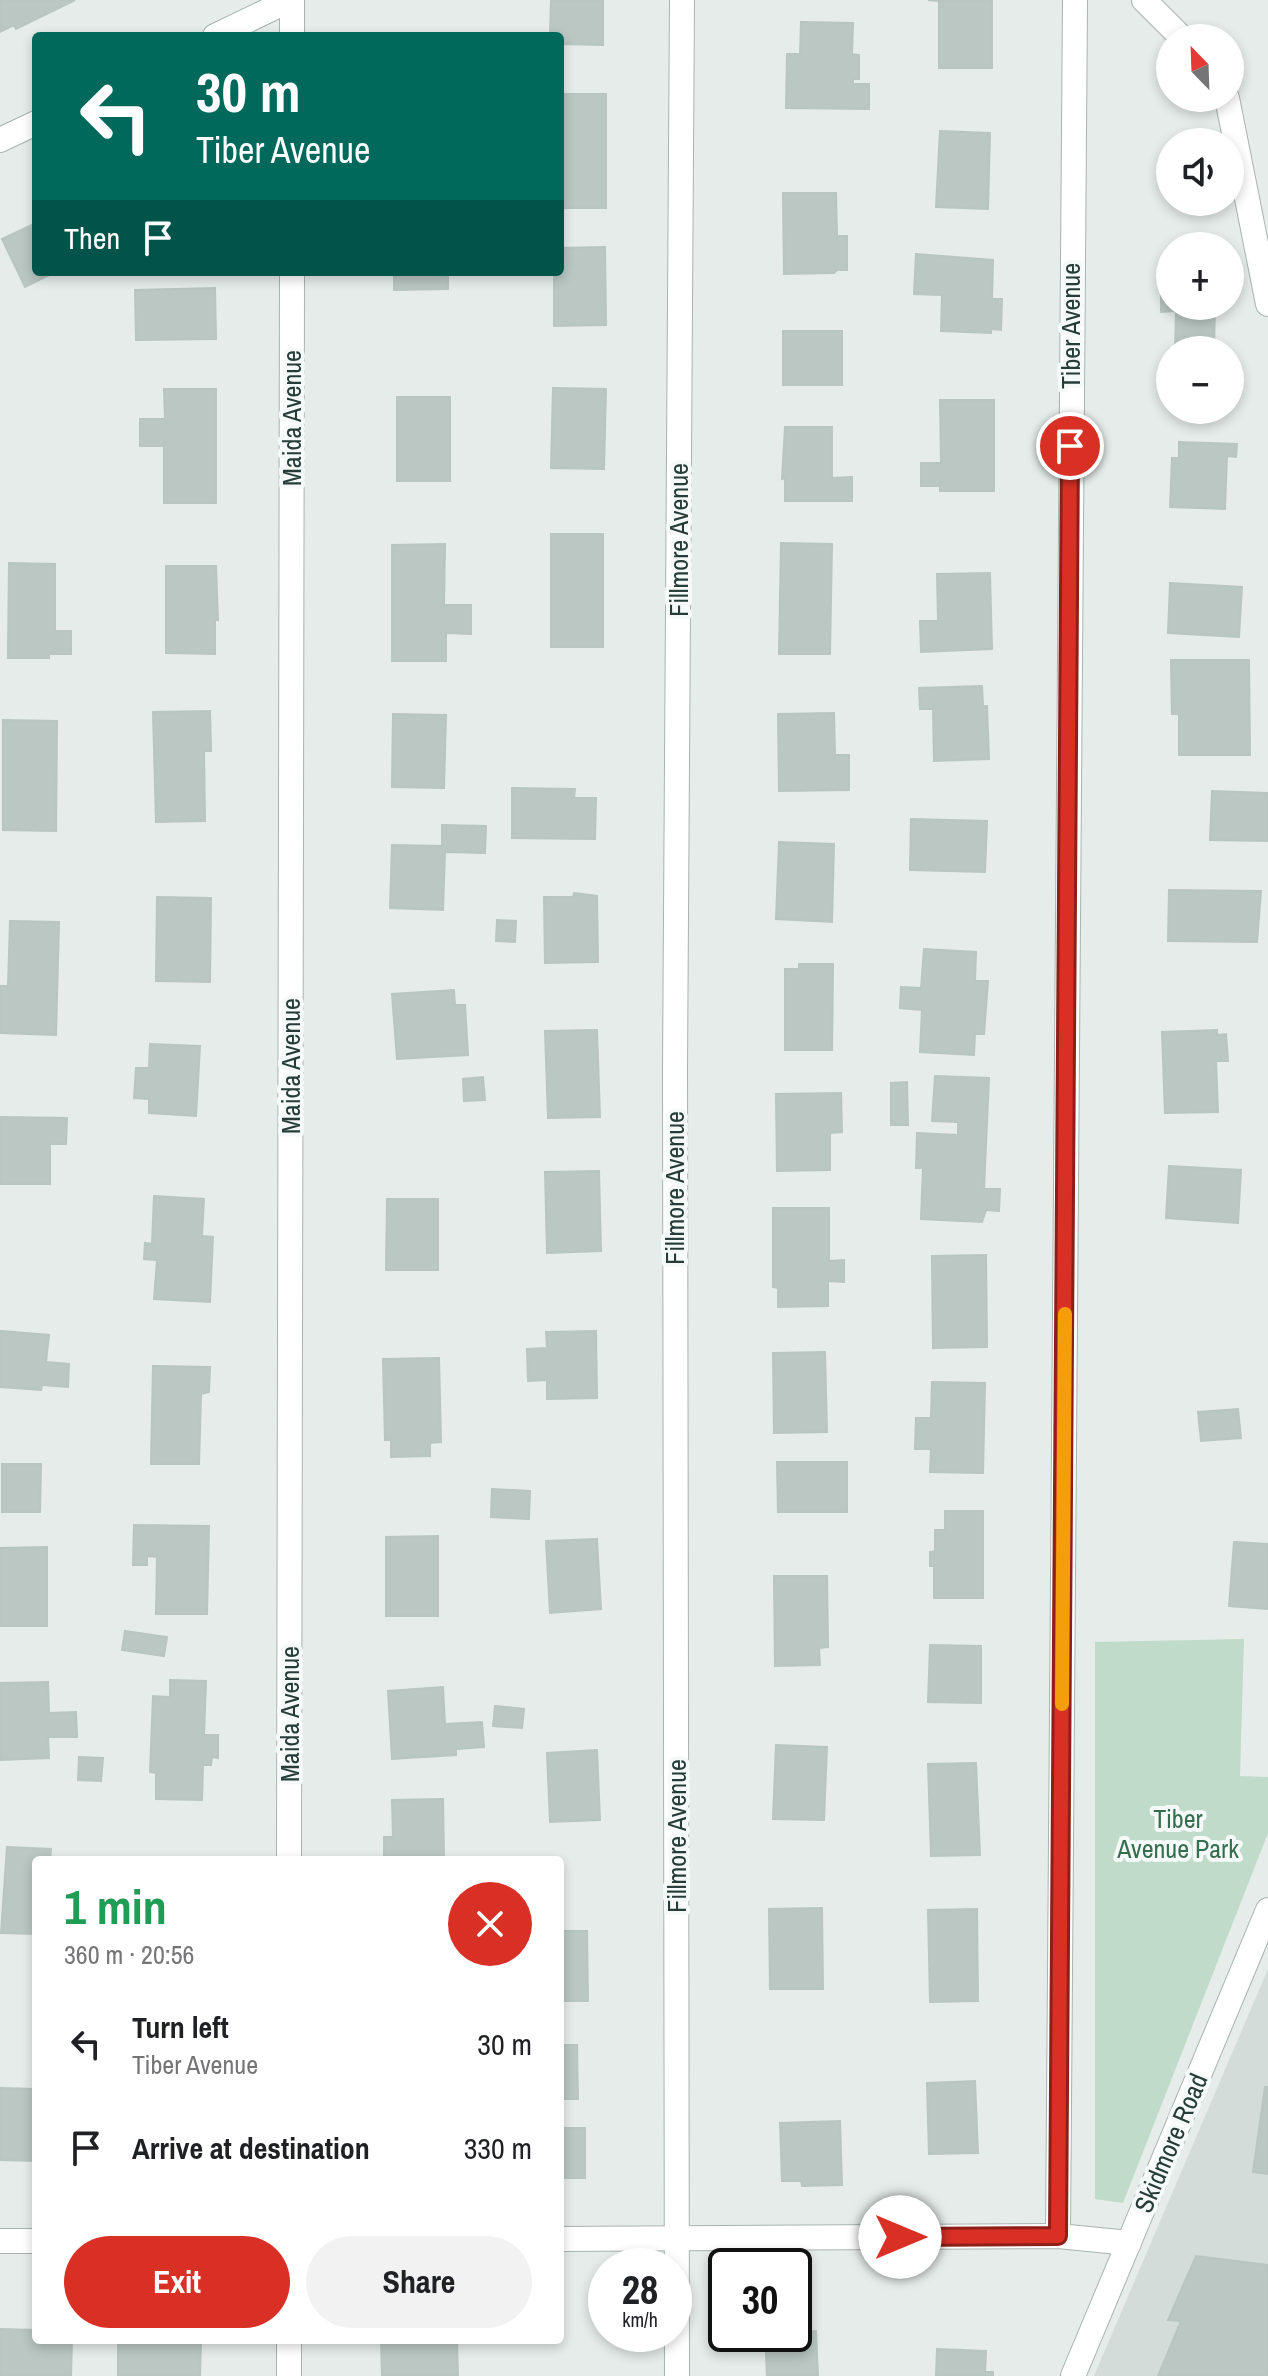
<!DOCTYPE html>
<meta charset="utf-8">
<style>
body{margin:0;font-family:"Archivo Narrow",sans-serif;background:#f2f2f2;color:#202124;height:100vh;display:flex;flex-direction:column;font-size:30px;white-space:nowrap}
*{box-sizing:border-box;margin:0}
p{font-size:26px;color:#757577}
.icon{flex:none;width:44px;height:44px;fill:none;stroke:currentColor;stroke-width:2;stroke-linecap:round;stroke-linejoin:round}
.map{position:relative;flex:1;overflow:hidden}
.drawer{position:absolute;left:32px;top:1856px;width:532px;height:488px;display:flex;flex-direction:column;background:#fff;border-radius:8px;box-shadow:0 4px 12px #0003}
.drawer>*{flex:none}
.banner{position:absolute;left:32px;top:32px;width:532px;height:244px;border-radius:8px;box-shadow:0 4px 12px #0003;background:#00695c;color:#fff;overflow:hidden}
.needle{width:52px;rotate:337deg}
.buttons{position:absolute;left:1156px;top:24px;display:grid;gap:16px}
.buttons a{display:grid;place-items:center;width:88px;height:88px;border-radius:50%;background:#fff;box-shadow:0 4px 12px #0003;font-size:40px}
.speed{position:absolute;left:588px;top:2248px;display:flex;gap:16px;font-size:40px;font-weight:700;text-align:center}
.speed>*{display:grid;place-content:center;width:104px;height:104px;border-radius:50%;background:#fff;box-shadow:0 4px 12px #0003;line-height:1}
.speed small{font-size:20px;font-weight:400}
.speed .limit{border:4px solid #111;border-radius:12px;background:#fff;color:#111}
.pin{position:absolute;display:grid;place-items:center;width:68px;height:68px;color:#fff;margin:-34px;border:4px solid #fff;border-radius:50%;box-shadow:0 2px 8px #0007}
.me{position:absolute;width:88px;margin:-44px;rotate:90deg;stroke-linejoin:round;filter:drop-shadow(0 0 6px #0008)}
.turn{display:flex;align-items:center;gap:28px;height:168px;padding:0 32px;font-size:36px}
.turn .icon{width:104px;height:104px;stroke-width:2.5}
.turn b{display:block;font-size:56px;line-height:68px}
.then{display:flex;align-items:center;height:76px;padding:0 32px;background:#0003;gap:16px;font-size:30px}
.round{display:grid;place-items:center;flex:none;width:84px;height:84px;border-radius:42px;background:#f2f2f2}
.head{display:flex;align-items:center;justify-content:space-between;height:136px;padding:0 32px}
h1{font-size:48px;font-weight:700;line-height:60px;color:#1e9e55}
.action{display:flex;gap:16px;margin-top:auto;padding:16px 32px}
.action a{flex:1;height:92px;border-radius:48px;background:#d93025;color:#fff;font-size:32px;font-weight:700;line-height:92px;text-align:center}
.action a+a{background:#f2f2f2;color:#202124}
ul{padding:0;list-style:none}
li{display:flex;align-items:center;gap:24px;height:104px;padding:0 32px}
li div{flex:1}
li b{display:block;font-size:30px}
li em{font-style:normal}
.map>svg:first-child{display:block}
</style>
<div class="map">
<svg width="1268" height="2376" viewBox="0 0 1268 2376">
<rect width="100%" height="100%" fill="#e5ece9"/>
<!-- built -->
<path fill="#d3dcd9" d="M1268,1969V2376H1094Z"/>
<!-- green -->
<path fill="#c0dbc9" d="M1244,1639L1240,1776L1268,1777V1833L1123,2203L1095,2199V1642Z"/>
<!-- building -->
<g fill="#bac7c3" stroke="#b8c5c1" stroke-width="2">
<path d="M0,0H75L16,29L14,25L0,32Z"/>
<path d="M551,0H603V45L560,44V36H550Z"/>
<path d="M928,0H992V68H939V1Z"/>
<path d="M801,22L853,23L852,54L859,55V79H853V84H869V109L786,108L787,54H800Z"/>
<rect x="560" y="94" width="46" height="114"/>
<path d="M940,131L990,133L988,209L936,207Z"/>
<path d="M783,193H836L837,236H847V270H837L834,273L784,274Z"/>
<path d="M36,223V272H55L25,287L2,239Z"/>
<path d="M605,247L606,325L554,326V272H560V248Z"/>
<path d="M916,254L993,260L992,299H1002L1001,330L991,329V333L941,331L942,295L914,294Z"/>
<path d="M394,272H448V289L394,290Z"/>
<path d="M215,288L216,339L136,340L135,290Z"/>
<path d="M1161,293H1170V306H1215L1214,350H1175L1176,311L1161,312Z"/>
<rect x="783" y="331" width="59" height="54"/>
<path d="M553,388L606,389L604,469L551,468Z"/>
<path d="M164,389H216V503H164V446H140V419H165Z"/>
<rect x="397" y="397" width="53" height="84"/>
<path d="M940,400H994V491H940V486H921V463H941Z"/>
<path d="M785,427H832V478L852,477V501H785V478L782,479Z"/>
<path d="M1179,442L1237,444L1236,457L1227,456L1225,509L1170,507L1172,458H1179Z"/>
<rect x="551" y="534" width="52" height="113"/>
<path d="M781,543L832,544L830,654H779Z"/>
<path d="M445,544L444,605H471V634L446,633V661H392V545Z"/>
<path d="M9,563L55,564V631H71V654H49V658H8Z"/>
<path d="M166,566H216L218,620H215V654L166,653Z"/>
<path d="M990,573L992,649L921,652L920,621H938L937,574Z"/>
<path d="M1170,583L1242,587L1239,637L1168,633Z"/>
<path d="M1171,660H1249L1250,755H1179V714H1172Z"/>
<path d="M982,686L983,706H987L989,759L934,761L933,709H920L919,688Z"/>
<path d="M210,711L211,751H204L205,821L156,822L153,712Z"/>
<path d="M834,713L835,755H849V790L779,791L778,714Z"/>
<path d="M393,714L446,715L444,788L392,787Z"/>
<path d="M3,720L57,721L56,831L3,830Z"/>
<path d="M512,788L575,789L574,798H596L595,839L512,838Z"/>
<path d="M1212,791L1268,793V841L1210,840Z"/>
<path d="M911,819L987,821L985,872L910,870Z"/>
<path d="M442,825L486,826L485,853L445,852L443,910L390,908L392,845L442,846Z"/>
<path d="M779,842L834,844L832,922L776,919Z"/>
<path d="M1169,890L1261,891L1257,942L1168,941Z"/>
<path d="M574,893L597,896L598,962L545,963L544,897H573Z"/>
<path d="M157,897L211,898L210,982L156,981Z"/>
<path d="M497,920L516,921L515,942L496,941Z"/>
<path d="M10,921L59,922L56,1035L0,1033V986H8Z"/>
<path d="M924,949L976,952L975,981H988L984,1034H975L974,1055L920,1052L922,1010L900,1008L901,987L921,988Z"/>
<path d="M799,964H833L832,1050H785V969H799Z"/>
<path d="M454,990L455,1005H465L468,1055L397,1059L392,994Z"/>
<path d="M597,1030L600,1117L548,1118L545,1031Z"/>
<path d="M1217,1030V1035L1226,1034L1228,1061H1216L1218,1112L1165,1113L1162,1032Z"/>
<path d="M150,1044L200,1046L196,1116L149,1113V1099L134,1098L136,1068H149Z"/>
<path d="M935,1076L989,1078L984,1189H1000L999,1211L986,1210L982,1222L921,1219L923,1168H916L917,1133L958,1135V1122L932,1121Z"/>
<path d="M483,1077L485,1100L464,1101L463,1079Z"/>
<path d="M907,1082L908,1125H891V1083Z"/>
<path d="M841,1093L842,1132L830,1133V1170L777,1171L776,1094Z"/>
<path d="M0,1117L67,1118L66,1144H50V1184H0Z"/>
<path d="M1169,1166L1241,1170L1238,1223L1166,1218Z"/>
<path d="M599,1171L601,1251L547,1253L545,1172Z"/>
<path d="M154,1196L204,1199L202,1236L213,1237L210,1302L154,1299L157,1260L144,1259L145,1243L152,1244Z"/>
<path d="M387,1199H438V1270H386Z"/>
<path d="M773,1208H829V1261L844,1260V1282L828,1281V1306L778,1307V1288L773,1287Z"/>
<path d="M986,1255L987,1347L933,1348L932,1256Z"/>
<path d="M1,1331L49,1335L46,1362L69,1364L68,1387L42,1385L41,1390L0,1387Z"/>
<path d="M596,1331L597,1398L547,1399V1380L528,1381L527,1349L547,1348L546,1332Z"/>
<path d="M825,1352L827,1432L774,1433L773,1353Z"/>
<path d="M439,1358L441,1442L430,1443V1456L391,1457V1440H385L383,1359Z"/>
<path d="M153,1366L210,1367L209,1392L201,1394L199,1464H151Z"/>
<path d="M932,1382L985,1383L983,1473L930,1472L931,1449H915L916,1418H931Z"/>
<path d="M1238,1409L1241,1438L1201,1441L1198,1412Z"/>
<path d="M777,1462H847V1512H778Z"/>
<path d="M2,1464H41L40,1512H2Z"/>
<path d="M492,1489L530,1491L529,1519L491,1517Z"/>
<path d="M945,1511H983V1598H934V1566H930V1552L935,1551V1530H945Z"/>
<path d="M134,1525L209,1526L207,1614H156L157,1557L147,1556V1565H133Z"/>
<path d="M438,1536V1616H386V1537Z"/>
<path d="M597,1539L601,1609L550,1613L546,1541Z"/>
<path d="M1234,1542L1268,1544V1609L1229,1606Z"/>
<path d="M47,1547V1626H0V1548Z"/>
<path d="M774,1576H827L828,1647L819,1648L820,1665L775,1666Z"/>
<path d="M125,1631L167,1637L164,1656L122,1650Z"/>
<path d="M930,1645L981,1646V1703L928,1702Z"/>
<path d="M170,1680L206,1681L204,1735H218V1758L212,1757L211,1765H203L202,1800L156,1799V1773L150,1772L153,1696L170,1697Z"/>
<path d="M48,1682L49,1713L76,1712L77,1737H48L49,1758L1,1760L0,1683Z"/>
<path d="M443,1687L445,1724L482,1722L484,1747L456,1749V1755L392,1759L388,1691Z"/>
<path d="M495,1706L524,1709L522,1728L493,1726Z"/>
<path d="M776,1745L827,1747L824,1820L773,1819Z"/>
<path d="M597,1750L600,1820L550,1822L547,1753Z"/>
<path d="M79,1757L103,1758L101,1781L78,1780Z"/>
<path d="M976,1763L980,1855L931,1856L928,1764Z"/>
<path d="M443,1799L444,1860H384V1837H393L392,1800Z"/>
<path d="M7,1847L51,1849L50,1860H36V1934L1,1933Z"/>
<path d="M822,1908L823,1989H770L769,1909Z"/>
<path d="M977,1909L978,2001L930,2002L928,1910Z"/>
<path d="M560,1931H587L588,2001H560Z"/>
<path d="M560,2045H577L578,2099H560Z"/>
<path d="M975,2081L978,2153L929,2154L927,2083Z"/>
<path d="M1265,2087H1268V2174L1253,2172Z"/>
<path d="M0,2088L36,2089V2161L0,2160Z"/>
<path d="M840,2121L842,2185L802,2186L801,2181H782L780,2123Z"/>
<rect x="560" y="2128" width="25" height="50"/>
<path d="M1196,2256L1268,2265V2376H1158L1181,2321L1168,2320Z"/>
<path d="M0,2329L36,2330V2340H72L71,2376H0Z"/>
<path d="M816,2331L818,2376H767L765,2334Z"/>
<path d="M118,2340H201L200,2376H118Z"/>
<path d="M381,2340H457L458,2376H382Z"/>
<path d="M937,2349L986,2351L985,2372H993V2376H936Z"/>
</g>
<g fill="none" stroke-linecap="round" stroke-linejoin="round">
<!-- minor casing -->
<g stroke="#a8b4b0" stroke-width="26">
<g id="minor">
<path d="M1144,0L1182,38"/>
<path d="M215,36L290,0"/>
<path d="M292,36V0"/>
<path d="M1227,98L1268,304"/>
<path d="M0,140L36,123"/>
<path d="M289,1860L292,272"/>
<path d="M1058,2236L1075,0"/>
<path d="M560,2239L1058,2236L1129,2243"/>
<path d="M0,2241H36"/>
<path d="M289,2376V2340"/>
<path d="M677,2376L675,1068L682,0"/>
<path d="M1073,2376L1268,1910"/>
</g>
</g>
<!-- minor -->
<use href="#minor" stroke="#fff" stroke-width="24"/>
</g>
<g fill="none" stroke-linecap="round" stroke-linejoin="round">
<!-- route casing -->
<g stroke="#8d1f18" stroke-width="20">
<path id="route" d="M900,2237L1058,2236L1070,446"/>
</g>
<!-- route -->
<use href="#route" stroke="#d93025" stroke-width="14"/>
<!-- slow -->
<path stroke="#f59e0b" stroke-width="14" d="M1062,1704L1065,1314"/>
</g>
<g text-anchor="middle" stroke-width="8" stroke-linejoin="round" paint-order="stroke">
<!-- street labels -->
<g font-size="26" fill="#263c38" stroke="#f5f9f7">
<text transform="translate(1071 326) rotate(-90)" y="9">Tiber Avenue</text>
<text transform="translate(292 418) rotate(-90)" y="9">Maida Avenue</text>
<text transform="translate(679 540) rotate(-90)" y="9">Fillmore Avenue</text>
<text transform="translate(291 1066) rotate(-90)" y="9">Maida Avenue</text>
<text transform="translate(675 1188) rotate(-90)" y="9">Fillmore Avenue</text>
<text transform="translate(290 1714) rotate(-90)" y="9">Maida Avenue</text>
<text transform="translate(677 1836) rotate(-90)" y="9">Fillmore Avenue</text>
<text transform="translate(1171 2143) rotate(-67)" y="9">Skidmore Road</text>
</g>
<!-- park labels -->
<g font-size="26" fill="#356e4f" stroke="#f5f9f7">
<text x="1178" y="1828">Tiber<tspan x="1178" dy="30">Avenue Park</tspan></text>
</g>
</g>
</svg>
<div class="buttons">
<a><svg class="needle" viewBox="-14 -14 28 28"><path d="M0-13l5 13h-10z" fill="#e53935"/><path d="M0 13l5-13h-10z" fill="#757577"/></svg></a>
<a><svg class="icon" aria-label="sound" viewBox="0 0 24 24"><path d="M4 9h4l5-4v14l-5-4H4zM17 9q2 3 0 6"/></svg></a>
<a>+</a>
<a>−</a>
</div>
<div class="speed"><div>28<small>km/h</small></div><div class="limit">30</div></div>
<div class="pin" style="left:1070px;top:446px;background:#d93025"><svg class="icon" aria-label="arrive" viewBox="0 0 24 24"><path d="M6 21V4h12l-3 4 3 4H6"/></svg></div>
<svg class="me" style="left:900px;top:2237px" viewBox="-20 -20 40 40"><circle r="19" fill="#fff"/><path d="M0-13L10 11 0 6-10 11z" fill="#d93025"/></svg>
<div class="banner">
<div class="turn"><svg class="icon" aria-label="left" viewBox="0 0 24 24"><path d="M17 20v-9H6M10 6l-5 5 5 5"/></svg><div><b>30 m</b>Tiber Avenue</div></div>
<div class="then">Then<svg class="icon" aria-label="arrive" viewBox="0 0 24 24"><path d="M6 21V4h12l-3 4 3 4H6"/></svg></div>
</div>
<section class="drawer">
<div class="head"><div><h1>1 min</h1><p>360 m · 20:56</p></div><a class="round" style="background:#d93025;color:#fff"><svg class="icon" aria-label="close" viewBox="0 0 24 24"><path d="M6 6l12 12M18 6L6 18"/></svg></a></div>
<ul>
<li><svg class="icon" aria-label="left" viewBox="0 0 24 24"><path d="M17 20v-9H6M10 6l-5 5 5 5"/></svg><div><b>Turn left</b><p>Tiber Avenue</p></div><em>30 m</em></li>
<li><svg class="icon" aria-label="arrive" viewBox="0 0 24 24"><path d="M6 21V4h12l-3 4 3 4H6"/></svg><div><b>Arrive at destination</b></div><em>330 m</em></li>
</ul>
<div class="action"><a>Exit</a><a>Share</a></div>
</section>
</div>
